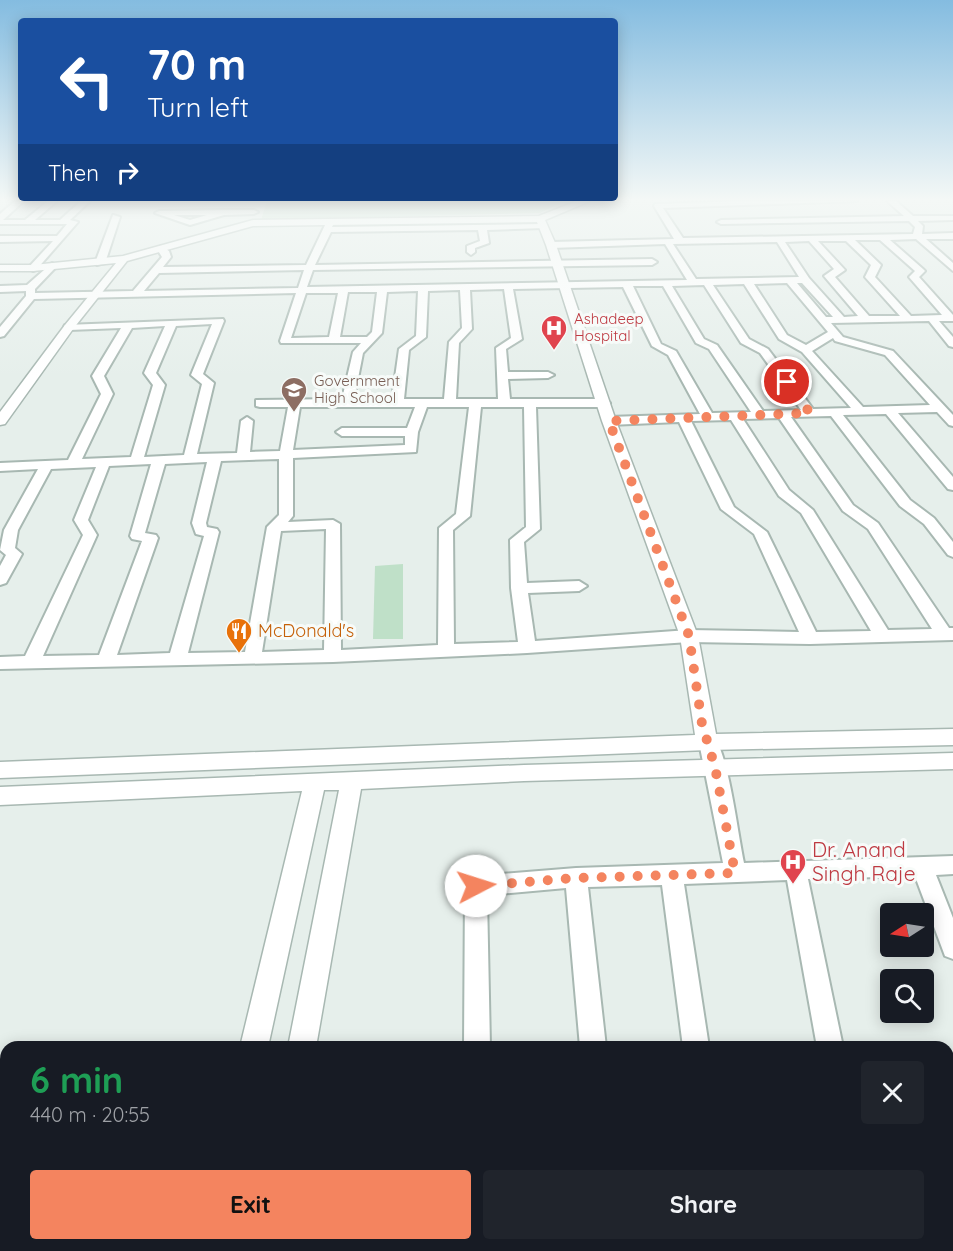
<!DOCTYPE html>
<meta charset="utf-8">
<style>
body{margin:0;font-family:Quicksand,sans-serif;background:#20242c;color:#f1f3f6;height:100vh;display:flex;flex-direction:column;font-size:22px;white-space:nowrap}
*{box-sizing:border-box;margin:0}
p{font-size:20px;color:#9ea1a6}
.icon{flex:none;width:33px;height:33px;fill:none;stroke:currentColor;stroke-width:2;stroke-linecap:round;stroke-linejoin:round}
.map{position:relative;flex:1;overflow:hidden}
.details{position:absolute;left:0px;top:1041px;width:954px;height:210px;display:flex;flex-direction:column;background:#171b24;border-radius:18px 18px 0 0;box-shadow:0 3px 15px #0003}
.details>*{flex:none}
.hud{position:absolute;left:18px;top:18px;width:600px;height:183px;border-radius:6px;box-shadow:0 3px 15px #0003;background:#1a4fa0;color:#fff;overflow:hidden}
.needle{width:39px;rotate:258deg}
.fabs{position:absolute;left:880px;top:903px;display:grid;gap:12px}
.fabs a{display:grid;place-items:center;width:54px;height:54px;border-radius:6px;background:#171b24;box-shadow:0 3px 15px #0003;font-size:30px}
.pin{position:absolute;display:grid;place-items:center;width:51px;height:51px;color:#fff;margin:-26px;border:3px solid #fff;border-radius:50%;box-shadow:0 2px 6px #0007}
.me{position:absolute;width:66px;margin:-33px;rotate:85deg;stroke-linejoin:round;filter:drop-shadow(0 0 4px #0008)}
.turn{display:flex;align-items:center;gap:21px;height:126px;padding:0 30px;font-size:27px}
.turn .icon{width:78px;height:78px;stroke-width:2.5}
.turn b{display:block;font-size:42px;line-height:51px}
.then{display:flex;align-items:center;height:57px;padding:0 30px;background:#0003;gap:12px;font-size:22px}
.round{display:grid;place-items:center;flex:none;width:63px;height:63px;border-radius:6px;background:#20242c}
.summary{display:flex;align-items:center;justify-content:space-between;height:102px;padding:0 30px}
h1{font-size:36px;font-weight:800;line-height:45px;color:#1e9e55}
.primary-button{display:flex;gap:12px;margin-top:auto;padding:12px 30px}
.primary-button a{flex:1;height:69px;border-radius:6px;background:#f4845f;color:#111;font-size:24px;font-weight:800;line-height:69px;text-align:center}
.primary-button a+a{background:#20242c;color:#f1f3f6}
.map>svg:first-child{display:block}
</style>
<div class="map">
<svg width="953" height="1251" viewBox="0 0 953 1251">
<rect width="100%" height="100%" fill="#e6efeb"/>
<!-- green -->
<g fill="#bfe0c8">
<path d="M267,201H564L540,213L261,220Z"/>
<path d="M403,564V639H373L375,566Z"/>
</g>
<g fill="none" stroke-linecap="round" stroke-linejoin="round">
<!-- minor casing -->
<g stroke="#a8b8b2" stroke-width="4">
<g id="minor">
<path d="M15,201H24L3,220H25L48,201H57L35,220H60L81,201H90L70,220L78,222L36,270L33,271L28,268L53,241L0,242V236H57L67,224H0V214Z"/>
<path d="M745,201H857L663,208L683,238L913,234L915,227L909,221L721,224L717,222L721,220L904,216L887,201H896L913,216H953V220L918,221L923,226L922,234L953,233V239H926L953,263V271L916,239L890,240L923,269L925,271L919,277L953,315V321H939L953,337V347L949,346L929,321L831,323L843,337L893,351L953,415V426L949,425L937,412L898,413L953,477V490L948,489L886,414L843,415L910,500L934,518L953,542V557L948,555L924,524L900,506L831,416L791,417L853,505L878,523L949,628H953V640L810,644L689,642L527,653L333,662L0,669V657L25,656L83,535L74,520L96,467L51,469L18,530L15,548L22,554L6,583L0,585V566L6,555L0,550L4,530L38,469L0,471V463L68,460L101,394L92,376L121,328L69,330L64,327L65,325L223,319L224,321L203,374L214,383L197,454L237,453L241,421L247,417L253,421L250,452L280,451L288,407H260L256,406V400L342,399L353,352L361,343H281L280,341L296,293L34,299L4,336L0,337V327L26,296V291L0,292V286L27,285L52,263L57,266L35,289V293L133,291L162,257L157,249L161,246L169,251L171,257L163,267L306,265L326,223L330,221L334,223L332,227L543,224L547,226L543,228L487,230L489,243L475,248V252L471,255L467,252V246L480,241L478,230L331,232L315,265L652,259L657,262L652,265L313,270L307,287L687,280L665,244L551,248L547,245L551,242L674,239L654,206L655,204ZM855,240H880L915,271L909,277L942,315L911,316L875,277L881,265ZM809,241L834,269L824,276L858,316L844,317L809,278L785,242ZM818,241H846L871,265L865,277L900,316H869L835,277L845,270ZM777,242L799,277L696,279L673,244ZM304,270L298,288L144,291L159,273ZM787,283L828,332L806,345L787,335L754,284ZM797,283H802L833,317H826ZM744,284L779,339L802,352L851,408L813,409L768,349L749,339L713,285ZM704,285L741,343L760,353L801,410L763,411L717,345L704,339L672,286ZM633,286H663L696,343L709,349L751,412L712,413L676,351L661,344ZM623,287L652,346L668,355L700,414L609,417L603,421L609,425L679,422L721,509L754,534L799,632L689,630L535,641L528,593L579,591L587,586L579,581L527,583L524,542L540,529L536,407H604L610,403L604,399H510L508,379L548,378L554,375L548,372H508L506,349L522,339L513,289ZM504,289L511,338L496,348L498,399H456L459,343L472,329L470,290ZM460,290L462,328L449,342L444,399H404L409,350L426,337L428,291ZM418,291L416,336L399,349L392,399H354L363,353L382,333L387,292ZM348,292H377L372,332L367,337H340ZM306,293H338L329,337L291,338ZM212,324L191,375L202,384L184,455L144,457L165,385L156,373L176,326ZM165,326L144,373L153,385L131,457L82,459L113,394L104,376L132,328ZM833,338L835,341L885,355L930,405L863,407L812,351ZM300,407H415L407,428H342L336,432L342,436H405V445L293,450ZM427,407H469L456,514L439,528L438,645L341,650L340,524L333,520L288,522L293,516V458L416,452L418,432ZM481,407H524L526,527L510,540L511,588L518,642L454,644L453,530L470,516ZM779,418L843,511L868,529L932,629L888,630L813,510L789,490L743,419ZM731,420L779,496L801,513L871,631L816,632L767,532L734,507L691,421ZM279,459V515L267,527L245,652L188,653L219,532L217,529L207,527L206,523L221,461ZM207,462L192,523L196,534L204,536L170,653L117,655L158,538L156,535L145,533L165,464ZM151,464L130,536L132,539L142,541L99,655L43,656L97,535L88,520L109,466ZM326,529L324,650L262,652L281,531Z"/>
<path d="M224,210H254L258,212L254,214L224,215L190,225L155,213L159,211ZM174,215H207L190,220Z"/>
<path d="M113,215L120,217L105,263L97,265L95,263Z"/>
<path d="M708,735L715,737C730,765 737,829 744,863L953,856V874L936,875L953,918V959L945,956L915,876L808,879L843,1047H817L787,880L684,884L709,1047H683L662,885L588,887L606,1047H580L566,888L487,895L490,1047H464L465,886L468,879L476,876L576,868L723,863L699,742L701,737Z"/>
<rect x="948" y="1214" width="5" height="28"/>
<rect x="463" y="1245" width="30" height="6"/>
<path d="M776,1245H806L808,1251H778Z"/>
</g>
</g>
<!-- tertiary casing -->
<g stroke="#a8b8b2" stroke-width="3">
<g id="tertiary">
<path d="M577,201H590L545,220L556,245L616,421L698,636L716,734L953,729V745L708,750L0,778V762L695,735L680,636L602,421L546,245L537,222L253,226L127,261L73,329L5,424L0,425V412L65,325L116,263L33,271H0V265H33L123,256L253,220L539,216Z"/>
<path d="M953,753V769L524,781L361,789L316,1047H288L339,790H324L268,1047H240L302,791L0,805V787L524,765Z"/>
<path d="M192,1245H224L223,1251H191Z"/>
<path d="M250,1245H282L281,1251H249Z"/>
</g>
</g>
<!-- minor -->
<use href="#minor" fill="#fff" fill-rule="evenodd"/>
<!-- tertiary -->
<use href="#tertiary" fill="#fff" fill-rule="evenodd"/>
</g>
<!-- sky -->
<linearGradient id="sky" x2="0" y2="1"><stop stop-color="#84bce0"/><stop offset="0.53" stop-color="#f4f8f6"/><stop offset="1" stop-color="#f4f8f6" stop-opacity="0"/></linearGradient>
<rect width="953" height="377" fill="url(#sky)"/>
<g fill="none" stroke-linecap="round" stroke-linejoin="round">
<!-- route -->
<path stroke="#f4845f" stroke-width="10" stroke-dasharray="0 18" d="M476,886L576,878L735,873L715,767L702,724L689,636L609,421L810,413L787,382"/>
</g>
<!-- icons -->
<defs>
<g id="hospital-pin" transform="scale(1.35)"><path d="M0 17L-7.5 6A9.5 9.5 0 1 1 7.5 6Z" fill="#e0444e" stroke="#f7fbf9"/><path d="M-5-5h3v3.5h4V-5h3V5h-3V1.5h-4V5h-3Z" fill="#fff"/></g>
<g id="school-pin" transform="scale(1.35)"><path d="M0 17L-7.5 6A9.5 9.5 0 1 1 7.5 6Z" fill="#8d6e63" stroke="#f7fbf9"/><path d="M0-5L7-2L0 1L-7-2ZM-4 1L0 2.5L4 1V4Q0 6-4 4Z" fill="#fff"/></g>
<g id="restaurant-pin" transform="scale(1.35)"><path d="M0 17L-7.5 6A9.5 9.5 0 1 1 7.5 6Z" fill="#e8710a" stroke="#f7fbf9"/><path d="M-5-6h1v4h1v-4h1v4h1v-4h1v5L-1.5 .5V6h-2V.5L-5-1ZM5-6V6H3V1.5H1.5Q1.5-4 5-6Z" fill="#fff"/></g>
</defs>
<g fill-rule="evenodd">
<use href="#hospital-pin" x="554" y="328"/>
<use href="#school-pin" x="294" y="390"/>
<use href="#restaurant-pin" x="239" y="631"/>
<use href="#hospital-pin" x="793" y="862"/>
</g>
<g text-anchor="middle" stroke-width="6" stroke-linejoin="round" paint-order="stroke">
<!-- far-health labels -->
<g font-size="15" fill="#be3a42" stroke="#f7fbf9" text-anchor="start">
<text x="574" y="324">Ashadeep<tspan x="574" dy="17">Hospital</tspan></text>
</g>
<!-- far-education labels -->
<g font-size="15" fill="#785e54" stroke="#f7fbf9" text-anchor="start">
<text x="314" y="386">Government<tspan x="314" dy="17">High School</tspan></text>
</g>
<!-- food labels -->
<g font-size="18" fill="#c56008" stroke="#f7fbf9" text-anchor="start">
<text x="258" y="637">McDonald's</text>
</g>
<!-- near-health labels -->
<g font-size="21" fill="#be3a42" stroke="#f7fbf9" text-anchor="start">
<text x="812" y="857">Dr. Anand<tspan x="812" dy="24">Singh Raje</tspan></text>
</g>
</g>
</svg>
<div class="fabs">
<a><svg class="needle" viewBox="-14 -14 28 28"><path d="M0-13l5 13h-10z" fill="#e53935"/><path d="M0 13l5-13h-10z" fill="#9ea1a6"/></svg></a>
<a><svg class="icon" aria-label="search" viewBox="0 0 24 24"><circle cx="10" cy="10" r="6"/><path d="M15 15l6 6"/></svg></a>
</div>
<div class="pin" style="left:787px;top:382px;background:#d93025"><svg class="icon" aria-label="arrive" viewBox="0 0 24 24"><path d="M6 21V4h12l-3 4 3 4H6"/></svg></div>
<svg class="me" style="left:476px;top:886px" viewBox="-20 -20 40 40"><circle r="19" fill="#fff"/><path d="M0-13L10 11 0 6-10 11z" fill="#f4845f"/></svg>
<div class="hud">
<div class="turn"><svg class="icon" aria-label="left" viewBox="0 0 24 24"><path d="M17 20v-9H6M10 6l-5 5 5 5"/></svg><div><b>70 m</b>Turn left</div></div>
<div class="then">Then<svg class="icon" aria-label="right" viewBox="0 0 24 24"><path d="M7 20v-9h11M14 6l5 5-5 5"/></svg></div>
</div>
<section class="details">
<div class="summary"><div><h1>6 min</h1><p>440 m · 20:55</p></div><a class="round"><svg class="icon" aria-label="close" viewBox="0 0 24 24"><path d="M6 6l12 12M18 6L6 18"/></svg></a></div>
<div class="primary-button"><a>Exit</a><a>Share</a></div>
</section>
</div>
